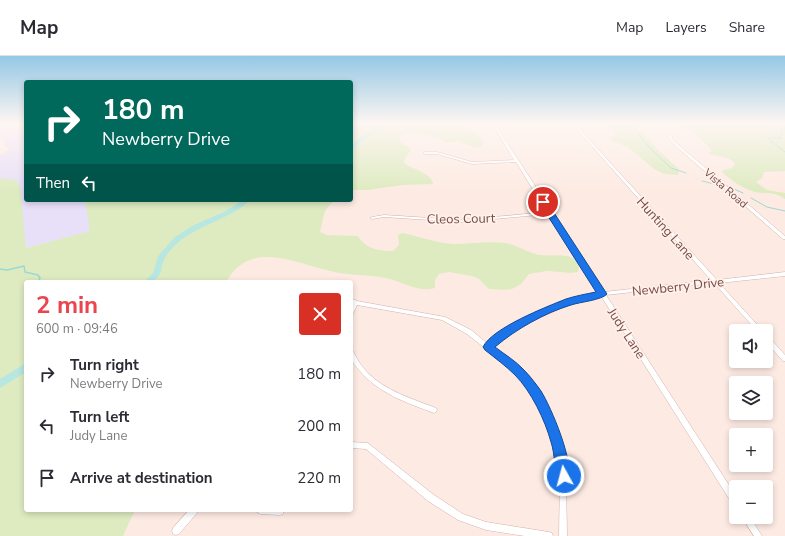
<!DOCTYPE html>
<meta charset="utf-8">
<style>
body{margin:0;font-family:"Nunito Sans",sans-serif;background:#f7f7f7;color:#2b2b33;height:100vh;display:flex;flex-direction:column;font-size:15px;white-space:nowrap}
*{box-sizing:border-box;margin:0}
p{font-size:13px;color:#7c7c81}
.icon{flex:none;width:22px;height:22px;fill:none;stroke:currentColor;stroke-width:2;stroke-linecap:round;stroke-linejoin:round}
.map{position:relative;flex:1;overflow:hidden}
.sheet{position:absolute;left:24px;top:224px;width:329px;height:232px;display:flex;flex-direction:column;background:#fff;border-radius:4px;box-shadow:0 2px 6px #0003}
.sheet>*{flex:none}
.guide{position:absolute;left:24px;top:24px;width:329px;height:122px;border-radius:4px;box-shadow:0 2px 6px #0003;background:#00695c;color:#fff;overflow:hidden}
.buttons{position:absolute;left:729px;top:268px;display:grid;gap:8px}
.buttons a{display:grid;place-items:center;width:44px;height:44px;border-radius:4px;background:#fff;box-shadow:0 2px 6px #0003;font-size:20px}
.pin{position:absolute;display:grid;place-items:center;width:34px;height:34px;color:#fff;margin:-17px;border:2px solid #fff;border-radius:50%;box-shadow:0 1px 4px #0007}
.me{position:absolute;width:44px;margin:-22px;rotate:353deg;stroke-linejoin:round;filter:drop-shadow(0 0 3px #0008)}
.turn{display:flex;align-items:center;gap:14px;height:84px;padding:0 12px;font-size:18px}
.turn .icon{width:52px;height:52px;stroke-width:2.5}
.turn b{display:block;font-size:28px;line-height:34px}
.then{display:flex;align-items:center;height:38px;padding:0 12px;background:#0003;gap:8px;font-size:15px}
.round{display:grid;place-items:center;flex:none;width:42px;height:42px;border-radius:4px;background:#f7f7f7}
.headline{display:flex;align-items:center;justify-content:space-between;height:68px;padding:0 12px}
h1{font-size:24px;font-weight:700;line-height:30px;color:#eb444f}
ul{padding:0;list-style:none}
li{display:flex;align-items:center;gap:12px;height:52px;padding:0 12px}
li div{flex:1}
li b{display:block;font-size:15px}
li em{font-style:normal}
header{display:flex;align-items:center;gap:24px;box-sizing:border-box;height:56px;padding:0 20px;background:#fff;border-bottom:1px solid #e1e1e2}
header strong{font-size:19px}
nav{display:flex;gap:22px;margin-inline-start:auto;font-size:14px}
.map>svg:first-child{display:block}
</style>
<header>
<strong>Map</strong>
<nav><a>Map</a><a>Layers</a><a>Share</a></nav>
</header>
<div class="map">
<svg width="785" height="480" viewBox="0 0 785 480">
<rect width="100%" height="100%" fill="#fdebe3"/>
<!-- education -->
<path fill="#e8dff9" d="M0,68H26V144H85L91,175L26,192L15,125L0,122V99L10,93L6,91L4,84L0,81Z"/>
<!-- green -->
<g fill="#deebc1">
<path d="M351,68H459C465,70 482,81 484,87L481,91L477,92L458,85L445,87L443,84C430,80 411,72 400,81V86L409,91L411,94L405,102L404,107C413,114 431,116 433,128L403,129L367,134H351Z"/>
<path d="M602,68H640L638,69V72L644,76L647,82L660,96L679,113L678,119L664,118L654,113L628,91L609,84L614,79V76Z"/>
<path d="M659,68H785V115L764,116L762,122L756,126L767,134L785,137V143C773,134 763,139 752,135C740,131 731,124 722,116L723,114L732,112L735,108C728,98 717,102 708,97L712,95C696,75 685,70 659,68Z"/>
<path d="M0,122L15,124L20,129L26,192L90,175L85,144H335C322,154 324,162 320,176L327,179L358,180C366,193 379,195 393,195L399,189L398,179L402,177C418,180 436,187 453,188C470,188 488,185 505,187C517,189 528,197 540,199C551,201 582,193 578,216L571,217L547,215L529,218L521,228L512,233L503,234L489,233L479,223L472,220L449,216L439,218L435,224V232C416,237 403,225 385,222C367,218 348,220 330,215C294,207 250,183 226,226H26V454H135L123,480H0Z"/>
</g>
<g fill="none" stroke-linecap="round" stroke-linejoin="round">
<!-- stream-far1 -->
<g stroke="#9cd9d1" stroke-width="1">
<path d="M620,68L635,73L647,89L671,112L686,117"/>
<path d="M778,68L785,71"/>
<path d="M785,73L782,74L781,82H767L785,96"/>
<path d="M702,125L718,129"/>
<path d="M727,130L743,137"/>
<path d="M751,142L767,151L785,155"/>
</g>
<!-- stream -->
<path stroke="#9cd9d1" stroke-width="1.5" d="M0,213L7,214L24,210L25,216L38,219L40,222L38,226"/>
<!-- river -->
<g fill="#b7e7e0" fill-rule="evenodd">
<path d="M383,68H389L362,85L351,95V90L358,83Z"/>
<path d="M243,144H250C232,162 202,168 181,184C176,188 168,196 165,202C159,213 165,215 153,226H144L153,217L158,200L175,181L194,169L224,156Z"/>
<path d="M26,307V316L0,332V323Z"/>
</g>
<!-- minor casing -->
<g stroke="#d1b2ac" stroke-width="1">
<g id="minor">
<path d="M492,68H495L604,236L711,224L572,68H575L717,224L785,216V220L719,227L763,275H757L714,227L606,239L736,440V450L733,449L601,240L570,248L522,268L509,276L492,291L522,314L539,337L547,352L563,395L566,420L567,480H559L560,420L557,395L541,353L535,341L518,318L467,278L442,264L357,249L353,258L351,259L352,248H351V244H355L357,245L445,261L471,274L488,288L505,272L518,266L567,245L599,237L549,158L461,166L384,161L372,163L370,162L372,161L384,159L461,164L547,156L516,106L472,108L437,98H425L423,97L425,96H437L472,106L514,104Z"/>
<path d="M669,79H671L674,85L785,180V183H783L672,87L668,80Z"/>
<path d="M766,280H768L785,299V305H783L766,286Z"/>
<path d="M351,295H353C357,303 361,310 367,316C385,335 413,343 436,352L437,354L436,356L434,357C407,347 378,337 359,314C356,311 352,306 351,301C351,299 351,297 351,295Z"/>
<path d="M351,386L367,387L369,388L434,439L463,458L486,466L549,476L552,477L553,480H525L486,474L458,464L428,445L366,393L351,392Z"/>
<path d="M189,454H198L197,457L179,478L176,479L173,478L172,475L173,472Z"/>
<path d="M257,454H283L284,455L283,458L280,459L261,458L258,457Z"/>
<path d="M742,461H750L762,480H754Z"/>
</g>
</g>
<!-- minor -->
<use href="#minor" fill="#fff" fill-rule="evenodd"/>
</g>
<!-- wall -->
<path fill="#d1a59f" d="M0,68H18L0,69Z"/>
<!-- sky -->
<linearGradient id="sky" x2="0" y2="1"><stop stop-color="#94c8e5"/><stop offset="0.5" stop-color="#fef6f2"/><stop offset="1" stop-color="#fef6f2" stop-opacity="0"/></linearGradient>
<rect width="785" height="135" fill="url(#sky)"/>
<!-- route -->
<path fill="#1a73e8" stroke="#114b97" d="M543,144L547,146L607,238C602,244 580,246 571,249C545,257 516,273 495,291C504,298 516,305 524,314C530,320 536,328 541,335C551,351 575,407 568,425L564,426L559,425C554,413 555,398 551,386C545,364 531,335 515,319C506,310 495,302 485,294L483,291C492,272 546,251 566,243C575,240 586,238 596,236L539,146Z"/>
<g text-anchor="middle" stroke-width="3.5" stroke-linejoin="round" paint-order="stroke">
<!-- far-street labels -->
<g font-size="11" fill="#764b48" stroke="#fff0ea">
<text transform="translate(726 132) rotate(41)" y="4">Vista Road</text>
</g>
<!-- street labels -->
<g font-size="13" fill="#764b48" stroke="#fff0ea">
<text transform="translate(461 162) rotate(-1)" y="5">Cleos Court</text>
<text transform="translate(666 172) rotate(48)" y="5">Hunting Lane</text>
<text transform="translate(678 230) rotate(-6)" y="5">Newberry Drive</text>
<text transform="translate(627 277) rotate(57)" y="5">Judy Lane</text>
</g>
</g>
</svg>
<div class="buttons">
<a><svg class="icon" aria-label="sound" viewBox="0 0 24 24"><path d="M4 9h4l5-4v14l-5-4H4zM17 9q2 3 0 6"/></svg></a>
<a><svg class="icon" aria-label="layers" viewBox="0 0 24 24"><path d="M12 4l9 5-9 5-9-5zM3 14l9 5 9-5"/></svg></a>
<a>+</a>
<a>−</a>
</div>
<div class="pin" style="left:543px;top:146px;background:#d93025"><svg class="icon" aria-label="arrive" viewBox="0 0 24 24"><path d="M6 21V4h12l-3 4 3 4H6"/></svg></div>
<svg class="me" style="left:564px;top:420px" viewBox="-20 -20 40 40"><circle r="17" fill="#1a73e8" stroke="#fff" stroke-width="3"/><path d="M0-11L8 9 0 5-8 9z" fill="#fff"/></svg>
<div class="guide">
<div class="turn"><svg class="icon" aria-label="right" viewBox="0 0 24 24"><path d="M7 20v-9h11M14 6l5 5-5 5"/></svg><div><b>180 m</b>Newberry Drive</div></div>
<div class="then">Then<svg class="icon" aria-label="left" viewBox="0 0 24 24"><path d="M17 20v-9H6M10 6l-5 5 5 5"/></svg></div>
</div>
<section class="sheet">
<div class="headline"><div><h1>2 min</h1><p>600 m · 09:46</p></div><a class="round" style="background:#d93025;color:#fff"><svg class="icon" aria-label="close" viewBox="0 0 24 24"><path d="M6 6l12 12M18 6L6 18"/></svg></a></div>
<ul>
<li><svg class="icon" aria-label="right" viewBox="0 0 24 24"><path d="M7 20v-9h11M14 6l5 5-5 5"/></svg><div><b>Turn right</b><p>Newberry Drive</p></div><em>180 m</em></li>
<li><svg class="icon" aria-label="left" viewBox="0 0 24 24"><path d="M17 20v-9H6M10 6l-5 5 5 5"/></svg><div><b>Turn left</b><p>Judy Lane</p></div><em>200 m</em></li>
<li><svg class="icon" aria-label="arrive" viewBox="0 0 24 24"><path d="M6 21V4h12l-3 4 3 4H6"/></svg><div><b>Arrive at destination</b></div><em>220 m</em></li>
</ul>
</section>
</div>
